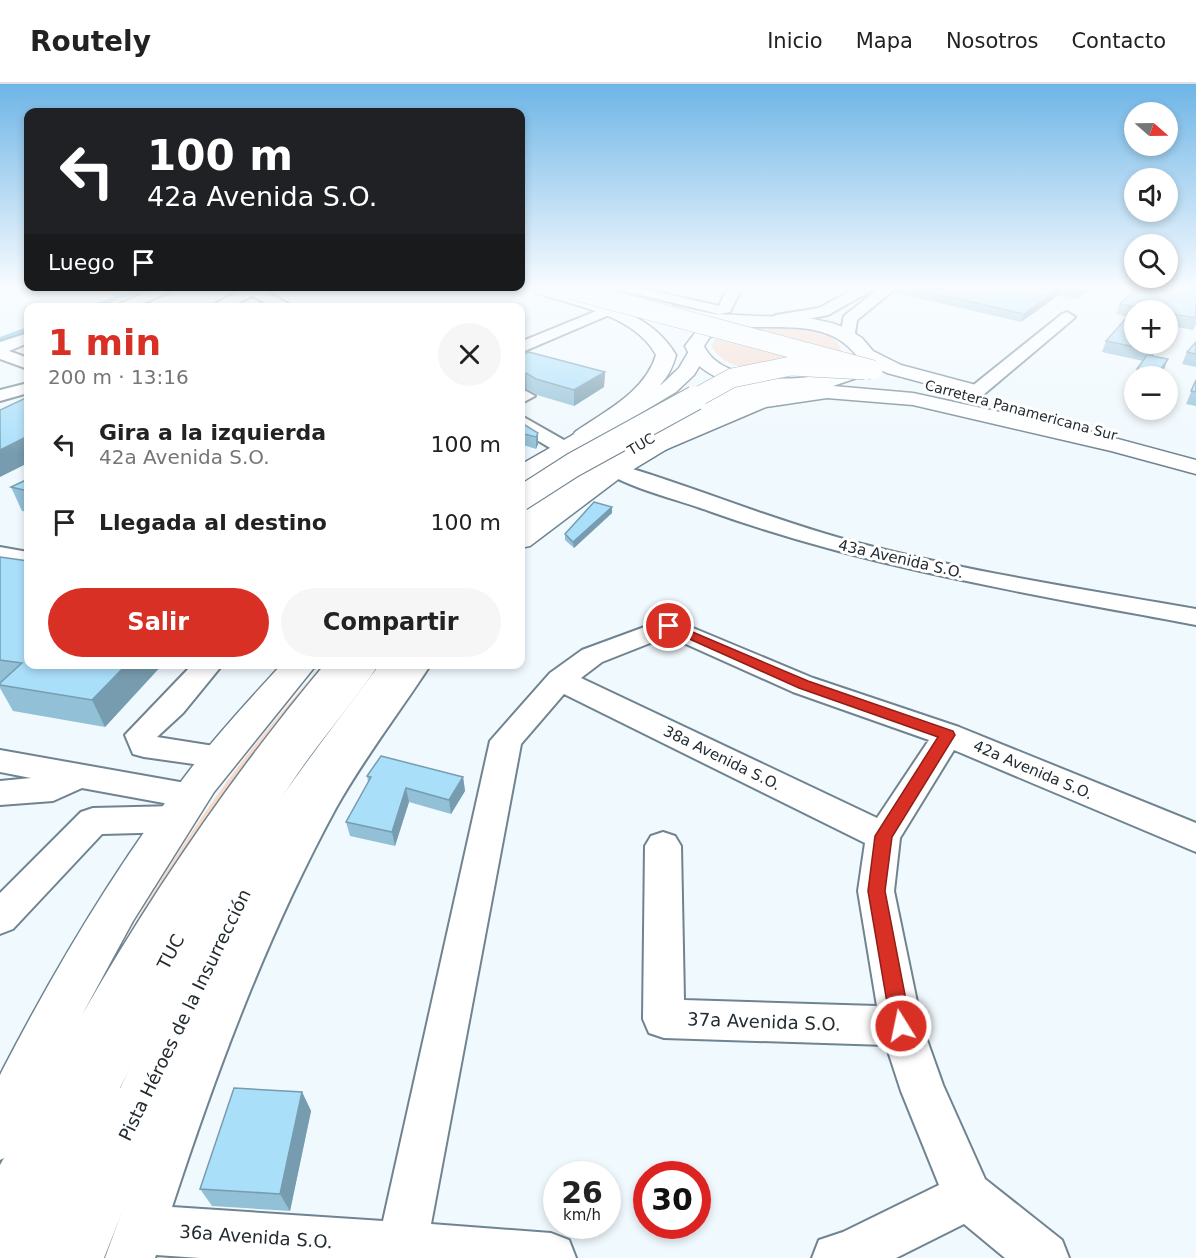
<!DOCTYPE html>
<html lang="es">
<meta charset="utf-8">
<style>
body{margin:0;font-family:"DejaVu Sans",sans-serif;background:#f6f6f6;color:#222;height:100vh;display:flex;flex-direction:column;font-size:22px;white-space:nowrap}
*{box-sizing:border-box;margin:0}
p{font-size:20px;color:#767676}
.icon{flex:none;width:33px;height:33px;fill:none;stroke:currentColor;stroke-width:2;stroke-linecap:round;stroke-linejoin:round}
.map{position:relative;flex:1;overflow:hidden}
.details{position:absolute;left:24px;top:219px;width:501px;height:366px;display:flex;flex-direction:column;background:#fff;border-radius:12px;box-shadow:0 3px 9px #0003}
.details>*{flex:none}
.top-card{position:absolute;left:24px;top:24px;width:501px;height:183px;border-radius:12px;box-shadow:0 3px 9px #0003;background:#202124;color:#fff;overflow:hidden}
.needle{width:39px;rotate:110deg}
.buttons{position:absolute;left:1124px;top:18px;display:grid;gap:12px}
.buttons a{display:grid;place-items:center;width:54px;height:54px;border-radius:50%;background:#fff;box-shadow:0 3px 9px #0003;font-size:30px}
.speed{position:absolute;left:543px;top:1077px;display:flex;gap:12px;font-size:30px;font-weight:700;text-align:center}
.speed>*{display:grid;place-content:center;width:78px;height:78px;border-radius:50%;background:#fff;box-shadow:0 3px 9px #0003;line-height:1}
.speed small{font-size:15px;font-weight:400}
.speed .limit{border:9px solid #d22;background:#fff;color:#111}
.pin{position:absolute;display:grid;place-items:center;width:51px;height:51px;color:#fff;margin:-26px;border:3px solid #fff;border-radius:50%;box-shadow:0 2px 6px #0007}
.me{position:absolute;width:66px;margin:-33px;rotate:350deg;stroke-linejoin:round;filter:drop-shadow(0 0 4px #0008)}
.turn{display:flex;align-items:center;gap:21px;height:126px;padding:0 24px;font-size:27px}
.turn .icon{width:78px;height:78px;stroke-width:2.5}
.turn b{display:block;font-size:42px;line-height:51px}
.then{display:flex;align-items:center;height:57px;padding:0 24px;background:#0003;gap:12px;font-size:22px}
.round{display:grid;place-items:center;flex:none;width:63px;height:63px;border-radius:32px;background:#f6f6f6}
.head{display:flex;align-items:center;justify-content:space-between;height:102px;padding:0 24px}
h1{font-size:36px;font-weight:800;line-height:45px;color:#d93025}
.cta{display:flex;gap:12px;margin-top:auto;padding:12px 24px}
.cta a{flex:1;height:69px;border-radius:36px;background:#d93025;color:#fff;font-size:24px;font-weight:800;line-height:69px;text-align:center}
.cta a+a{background:#f6f6f6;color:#222}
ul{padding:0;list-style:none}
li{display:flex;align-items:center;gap:18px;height:78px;padding:0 24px}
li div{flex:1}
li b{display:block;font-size:22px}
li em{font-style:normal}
header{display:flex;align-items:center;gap:36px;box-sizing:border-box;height:84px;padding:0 30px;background:#fff;border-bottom:2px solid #e0e0e0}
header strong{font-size:28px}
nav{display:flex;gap:33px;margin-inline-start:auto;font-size:21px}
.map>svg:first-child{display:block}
</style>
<header>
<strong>Routely</strong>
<nav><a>Inicio</a><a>Mapa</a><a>Nosotros</a><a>Contacto</a></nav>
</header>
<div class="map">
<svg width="1196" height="1174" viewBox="0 0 1196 1174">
<rect width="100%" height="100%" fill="#f0f9fe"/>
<!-- green -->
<g fill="#f8d9c8">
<path d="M744,242C767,243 842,238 842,271C807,277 735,302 712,263C715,248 732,247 744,242Z"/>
<path d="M322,581H329L53,986C102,895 152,804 211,720C245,671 283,626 322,581Z"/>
</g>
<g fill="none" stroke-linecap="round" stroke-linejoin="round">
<!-- stream -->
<g stroke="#58b7e4" stroke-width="4">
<path d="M89,224L143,205"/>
<path d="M0,255L28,245"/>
</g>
<!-- minor casing -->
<g stroke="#6f8490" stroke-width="4">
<g id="minor">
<path d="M154,205H176L132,224H110Z"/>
<path d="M242,205H261L296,224H276L252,212L228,224H208Z"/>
<path d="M616,205H645L719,222L727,205H741L730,228L719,230Z"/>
<path d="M855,205H874L828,231L776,241L768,236L776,231L819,224Z"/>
<path d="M878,205H895L857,236L854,255H842L840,252L844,232Z"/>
<path d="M1041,205H1057L1045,216H1035L1033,213Z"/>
<path d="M611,221L616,222L618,225L616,228L520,269V258Z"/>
<path d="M1067,228L1075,233L1072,236L983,311H971L968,307L971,303L1062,230Z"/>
<path d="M28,249V259L9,267L28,274V285L0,275V258Z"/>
<path d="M768,294L774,295L777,299L774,303L754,306L726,317L620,381C700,405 777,438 858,459C969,488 1083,505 1196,525V541C1031,510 868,484 709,427C679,416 633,405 607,389L528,442L520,444V426C557,400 596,378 635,356C678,330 717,301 768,294Z"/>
<path d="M28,299V309L0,317V306Z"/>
<path d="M526,307L535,312L520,320V308Z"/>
<path d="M520,331L571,360L574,364L571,368H557L520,346Z"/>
<path d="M0,463L28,468V482L0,477Z"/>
<path d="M669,534L813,594L959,643L1196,739V768L954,666L900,754L894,807L922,942L943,1001L985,1095L1062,1156L1069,1174H1005L964,1140L896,1174H812L819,1156L843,1148L939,1101L901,1007L886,961L664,954L649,949L643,935L645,762L651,752L663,748L675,752L681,762L684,916L877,922L858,807L865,759L564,610L521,660L431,1140L551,1149L569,1156L576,1174H200L156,1171L155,1174H105C163,1015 222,851 313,706C340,663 370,621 402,580H431C399,629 364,674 336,724C267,851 217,986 172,1123L383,1137L490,657L550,589L582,566ZM668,552L793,608L929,656L877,734L581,594L602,578Z"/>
<path d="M193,580H223L183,629L157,653L233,665L238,673L233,681L222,684L144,673L133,670L125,651Z"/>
<path d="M349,580H379C352,621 319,657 292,698C227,796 174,900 120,1004L125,1006L131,1022L56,1174H0C0,1141 0,1118 29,1104L38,1107L63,1061L60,1059L53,1043L60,1027C147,871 234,717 349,580Z"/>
<path d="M0,666L191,700L203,703L208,712L203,721L191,724L82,704L53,717L0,721V697L31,694L0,688Z"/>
<path d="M176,722L188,726L193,735L188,744L176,748L102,750L13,845L0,850V809L81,728L93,724Z"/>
</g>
</g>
<!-- major casing -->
<g stroke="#6f8490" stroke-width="3">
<g id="major">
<path d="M696,265L706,271L694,291L676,308L529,396L520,398V381L662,300L679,284L689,267Z"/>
<path d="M815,293L822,295L825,299L822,303L770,313L733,325L624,391L530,462L520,464V443L606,381L717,315L767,301Z"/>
<path d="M282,580H317L214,708L133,837L82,931C153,807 233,690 325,580H359L303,653L212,791L130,936L20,1159L0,1167V1081L4,1074L0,1076V991L3,985C57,881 117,780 189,687C218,649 250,615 282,580Z"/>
<path d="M380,580H414C357,668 293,751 246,845C192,951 148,1063 104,1174H46C95,1054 150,936 213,822C260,736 322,658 380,580Z"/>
</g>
</g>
<!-- highway casing -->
<g stroke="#6f8490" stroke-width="3">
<g id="highway">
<path d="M557,205C601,219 651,228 676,271C673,282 669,291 661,300C647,318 597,363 575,358L572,353L575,348C605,327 645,308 656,271C635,231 575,222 536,209L534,206Z"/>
<path d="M675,222L714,230L808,234L832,239L848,245L862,254L873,267L901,281L976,301L979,305L976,309L969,311L887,289L873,282L854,295L833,302L913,309L1092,348L1196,376V390L1111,367L913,321L827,314L766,323L653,371H637L633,366L637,361L753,312L791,307C753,306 701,300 685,262L698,245L714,240L669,231L666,227ZM745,243C784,244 830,237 856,271L855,278C822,301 723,304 704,262L710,253Z"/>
</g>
</g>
<!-- minor -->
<use href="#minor" fill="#fff" fill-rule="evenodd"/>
<!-- major -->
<use href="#major" fill="#fff" fill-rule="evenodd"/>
<!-- highway -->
<use href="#highway" fill="#fff" fill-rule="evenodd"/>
<!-- major-bridge-far1 casing -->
<g stroke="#6f8490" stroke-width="20" stroke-linecap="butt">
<path id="major-bridge-far1" d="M692,316L732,294L791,282L865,286"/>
</g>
<!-- major-bridge casing -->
<g stroke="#6f8490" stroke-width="26" stroke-linecap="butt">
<path id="major-bridge" d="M520,415L573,381L695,314"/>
</g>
<!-- highway-bridge casing -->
<g stroke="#6f8490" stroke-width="20" stroke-linecap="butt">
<path id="highway-bridge" d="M569,205L873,286"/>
</g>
<!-- major-bridge-far1 -->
<use href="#major-bridge-far1" stroke="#fff" stroke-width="19"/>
<!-- major-bridge -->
<use href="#major-bridge" stroke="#fff" stroke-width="24"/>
<!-- highway-bridge -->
<use href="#highway-bridge" stroke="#fff" stroke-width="19"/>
</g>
<!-- wall -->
<g fill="#92c0d7">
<path d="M897,205H1038L1036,208L1037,210H1047L1053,205H1089L1078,215L1059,211L1021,238L896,209Z"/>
<path d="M1196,205V240L1193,246L1167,241V226H1134L1155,267L1153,272L1168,275L1164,285L1159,292H1134V295H1133L1137,285L1143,277L1102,268L1106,257L1128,233L1116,230L1120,220Z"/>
<path d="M1196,258V283L1182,280L1187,268Z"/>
<path d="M520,272L605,288L604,303L574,322L537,311L527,305Z"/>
<path d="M1196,296V322L1186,320Z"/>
<path d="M520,338L538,349V360L536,365L520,360Z"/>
<path d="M28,395V428L22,427L11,403Z"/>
<path d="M612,423V429L574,464L565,456V450Z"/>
<path d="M0,473L163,580L105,643L13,627L0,604Z"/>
<path d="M367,692L463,693L465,707L451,730L409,718L395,762L350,752L346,738L368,698Z"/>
<path d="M302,1008L311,1027L290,1127L212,1122L200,1105Z"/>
</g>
<!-- shaded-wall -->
<g fill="#779caf">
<path d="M1059,205H1061L1059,211L1021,238L1024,230Z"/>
<path d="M1083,205H1089L1078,215L1081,207Z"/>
<path d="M1168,275L1164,285L1159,292H1157Z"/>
<path d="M605,288L604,303L574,322V306Z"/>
<path d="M526,289L527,305L520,306V290Z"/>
<path d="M538,349V360L536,365V353Z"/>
<path d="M28,352V379L0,393V366Z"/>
<path d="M612,423V429L574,464L573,458Z"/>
<path d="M127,580H163L105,643L92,616Z"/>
<path d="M463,693L465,707L451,730L449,716Z"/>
<path d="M406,704L409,718L395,762L392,748Z"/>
<path d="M302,1008L311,1027L290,1127L280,1110Z"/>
</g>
<!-- building -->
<g fill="#aadffa" stroke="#779caf" stroke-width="1.5">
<path d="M916,205H1034L1037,210H1047L1053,205H1059L1024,230Z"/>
<path d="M1135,205H1196V234L1167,229V226H1134V260H1155V267L1106,257L1136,223L1120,220Z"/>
<path d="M1196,258V270L1187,268Z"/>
<path d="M529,268L605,288L574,306L536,295L526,289L520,290V272Z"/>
<path d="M1147,271L1168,275L1158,289L1137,285Z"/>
<path d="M1196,296V308L1191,307Z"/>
<path d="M28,313V352L0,366V326Z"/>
<path d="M520,338L538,349L536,353L520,349Z"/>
<path d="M28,395V407L11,403Z"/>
<path d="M594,418L612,423L573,458L565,450Z"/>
<path d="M0,473L28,477V580H127L92,616L0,601V599L22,579L0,576Z"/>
<path d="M381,672L463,693L449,716L406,704L392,748L346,738L371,693L367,692Z"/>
<path d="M234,1004L302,1008L280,1110L200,1105Z"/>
</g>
<!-- sky -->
<linearGradient id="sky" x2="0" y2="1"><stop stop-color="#6eb5e6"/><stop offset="0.55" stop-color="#f8fcff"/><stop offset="1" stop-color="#f8fcff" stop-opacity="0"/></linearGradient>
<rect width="1196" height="370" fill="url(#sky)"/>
<!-- route -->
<path fill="#d93025" stroke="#8d1f18" stroke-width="1.5" d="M669,538L808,597L953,647L955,651L892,753L885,807L911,942L908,949L901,952L894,949L891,942L868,807L875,752L938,653L799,604L665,544L663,542Z"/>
<g text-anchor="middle" stroke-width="6" stroke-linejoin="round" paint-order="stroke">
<!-- far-street labels -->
<g font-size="14" fill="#232c31" stroke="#fff">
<text transform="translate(1021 326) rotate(15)" y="5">Carretera Panamericana Sur</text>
<text transform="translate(641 360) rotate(-31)" y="5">TUC</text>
</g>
<!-- street labels -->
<g font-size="15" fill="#232c31" stroke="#fff">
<text transform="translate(901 475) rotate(13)" y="5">43a Avenida S.O.</text>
<text transform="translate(722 674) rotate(26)" y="5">38a Avenida S.O.</text>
<text transform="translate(1033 686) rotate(23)" y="5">42a Avenida S.O.</text>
</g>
<!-- near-street labels -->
<g font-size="18" fill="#232c31" stroke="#fff">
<text transform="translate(171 868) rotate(-62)" y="6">TUC</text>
<text transform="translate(185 931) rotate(-64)" y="6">Pista Héroes de la Insurrección</text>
<text transform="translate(764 938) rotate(2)" y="6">37a Avenida S.O.</text>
<text transform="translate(256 1153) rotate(4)" y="6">36a Avenida S.O.</text>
</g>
</g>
</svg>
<div class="buttons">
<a><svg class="needle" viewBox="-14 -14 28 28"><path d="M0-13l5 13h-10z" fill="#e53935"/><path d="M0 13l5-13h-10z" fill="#767676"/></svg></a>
<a><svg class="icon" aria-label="sound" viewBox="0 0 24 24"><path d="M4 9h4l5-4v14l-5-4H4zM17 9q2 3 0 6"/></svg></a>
<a><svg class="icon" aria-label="search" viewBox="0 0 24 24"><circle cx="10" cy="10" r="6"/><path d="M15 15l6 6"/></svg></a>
<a>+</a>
<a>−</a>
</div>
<div class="speed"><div>26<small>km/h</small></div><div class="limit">30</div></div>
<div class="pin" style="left:669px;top:542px;background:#d93025"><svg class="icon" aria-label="arrive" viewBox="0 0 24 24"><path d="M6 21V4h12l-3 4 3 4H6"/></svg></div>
<svg class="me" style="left:901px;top:942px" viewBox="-20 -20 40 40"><circle r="17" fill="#d93025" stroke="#fff" stroke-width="3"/><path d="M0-11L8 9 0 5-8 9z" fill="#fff"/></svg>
<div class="top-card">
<div class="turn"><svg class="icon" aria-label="left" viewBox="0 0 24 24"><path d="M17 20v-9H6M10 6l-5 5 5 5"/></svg><div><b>100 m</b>42a Avenida S.O.</div></div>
<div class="then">Luego<svg class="icon" aria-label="arrive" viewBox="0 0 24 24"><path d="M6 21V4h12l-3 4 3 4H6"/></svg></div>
</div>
<section class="details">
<div class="head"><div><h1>1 min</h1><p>200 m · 13:16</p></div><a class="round"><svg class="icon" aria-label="close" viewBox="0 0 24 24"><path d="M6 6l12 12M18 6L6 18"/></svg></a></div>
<ul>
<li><svg class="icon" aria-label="left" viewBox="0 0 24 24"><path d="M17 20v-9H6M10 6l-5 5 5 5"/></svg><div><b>Gira a la izquierda</b><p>42a Avenida S.O.</p></div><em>100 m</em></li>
<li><svg class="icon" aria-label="arrive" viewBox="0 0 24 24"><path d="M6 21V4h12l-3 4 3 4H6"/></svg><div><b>Llegada al destino</b></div><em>100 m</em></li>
</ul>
<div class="cta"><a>Salir</a><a>Compartir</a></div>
</section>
</div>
